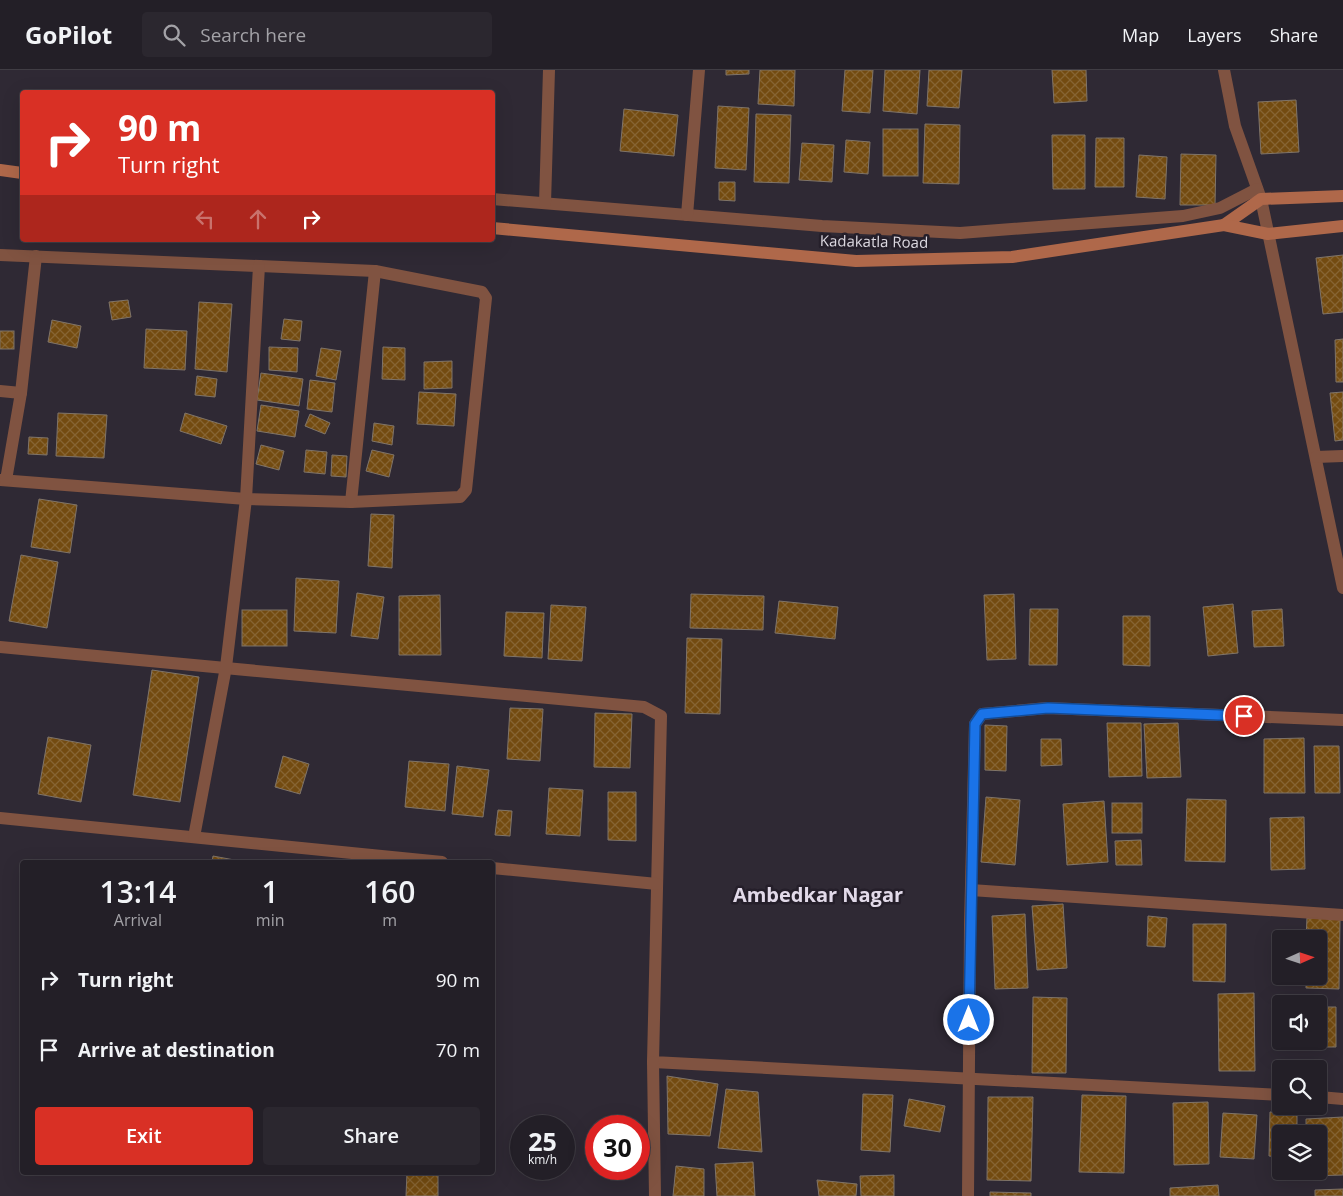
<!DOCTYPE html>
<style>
body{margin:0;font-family:"Open Sans",sans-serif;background:#2b272f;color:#f1f3f6;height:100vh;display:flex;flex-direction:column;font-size:19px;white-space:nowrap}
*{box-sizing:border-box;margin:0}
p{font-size:16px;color:#a3a2a7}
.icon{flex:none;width:28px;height:28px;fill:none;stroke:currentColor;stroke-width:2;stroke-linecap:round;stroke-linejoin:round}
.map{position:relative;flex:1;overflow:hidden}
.panel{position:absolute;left:20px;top:790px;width:475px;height:315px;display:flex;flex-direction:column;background:#231f27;border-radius:5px;box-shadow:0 5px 20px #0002,0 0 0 1px #403d44}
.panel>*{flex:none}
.top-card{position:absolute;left:20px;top:20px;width:475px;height:152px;border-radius:5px;box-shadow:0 5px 20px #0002,0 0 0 1px #403d44;background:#d93025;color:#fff;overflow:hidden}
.needle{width:32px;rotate:87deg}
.controls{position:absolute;left:1272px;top:860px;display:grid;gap:10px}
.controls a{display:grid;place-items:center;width:55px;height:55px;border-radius:5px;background:#231f27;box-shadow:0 5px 20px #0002,0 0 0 1px #403d44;font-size:25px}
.speed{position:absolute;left:510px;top:1045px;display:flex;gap:10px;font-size:25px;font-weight:700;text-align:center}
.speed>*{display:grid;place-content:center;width:65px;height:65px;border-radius:50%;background:#231f27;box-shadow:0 5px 20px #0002,0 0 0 1px #403d44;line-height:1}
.speed small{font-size:12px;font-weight:400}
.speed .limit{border:8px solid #d22;background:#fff;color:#111}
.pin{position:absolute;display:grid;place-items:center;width:42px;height:42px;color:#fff;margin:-21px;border:2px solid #fff;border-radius:50%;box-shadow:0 1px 5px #0007}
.me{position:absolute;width:55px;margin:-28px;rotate:0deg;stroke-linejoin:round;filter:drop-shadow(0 0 4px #0008)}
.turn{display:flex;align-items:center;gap:18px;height:105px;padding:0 15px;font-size:22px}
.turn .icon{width:65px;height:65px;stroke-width:2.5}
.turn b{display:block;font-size:35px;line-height:42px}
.lanes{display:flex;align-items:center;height:48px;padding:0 15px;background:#0003;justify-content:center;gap:25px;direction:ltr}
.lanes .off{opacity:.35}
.eta{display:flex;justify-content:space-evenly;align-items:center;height:85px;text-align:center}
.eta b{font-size:30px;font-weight:600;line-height:35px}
.cta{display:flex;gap:10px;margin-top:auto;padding:10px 15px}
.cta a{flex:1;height:58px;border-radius:5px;background:#d93025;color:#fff;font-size:20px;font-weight:600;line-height:58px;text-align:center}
.cta a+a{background:#2b272f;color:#f1f3f6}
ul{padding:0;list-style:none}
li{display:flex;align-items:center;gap:15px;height:70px;padding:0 15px}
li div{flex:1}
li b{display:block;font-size:19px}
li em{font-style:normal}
header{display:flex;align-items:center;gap:30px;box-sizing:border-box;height:70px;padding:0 25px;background:#231f27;border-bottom:1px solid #403d44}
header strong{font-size:24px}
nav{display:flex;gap:28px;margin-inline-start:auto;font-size:18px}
.search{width:350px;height:45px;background:#2b272f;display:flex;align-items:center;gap:12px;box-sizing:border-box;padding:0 18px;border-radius:5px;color:#a3a2a7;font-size:19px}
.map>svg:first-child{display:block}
</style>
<header>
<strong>GoPilot</strong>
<div class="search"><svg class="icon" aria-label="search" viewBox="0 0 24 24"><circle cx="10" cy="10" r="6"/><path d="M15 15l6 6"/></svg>Search here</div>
<nav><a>Map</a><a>Layers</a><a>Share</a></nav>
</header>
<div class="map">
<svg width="1343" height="1126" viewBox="0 0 1343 1126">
<defs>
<pattern id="building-cross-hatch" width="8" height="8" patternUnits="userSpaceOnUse" patternTransform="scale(1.25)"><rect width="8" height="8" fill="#734b10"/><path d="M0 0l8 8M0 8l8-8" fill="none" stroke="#866432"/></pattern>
</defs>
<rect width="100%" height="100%" fill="#2f2934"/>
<!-- building -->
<g fill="url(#building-cross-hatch)" stroke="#7f7469">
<path d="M726,0H749V4L726,5Z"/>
<path d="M760,0H795L794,36L758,34Z"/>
<path d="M845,0H873L870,43L842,41Z"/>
<path d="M885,0H920L917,44L883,41Z"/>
<path d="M929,0H962L959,38L927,36Z"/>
<path d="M1052,0H1086L1087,31L1054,33Z"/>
<path d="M1296,30L1299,82L1261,84L1258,32Z"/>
<path d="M718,36L749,38L746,100L715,98Z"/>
<path d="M624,39L678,45L674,86L620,81Z"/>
<path d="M756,44L791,45L789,113L754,112Z"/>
<path d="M925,54L960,55L959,114L923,113Z"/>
<rect x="883" y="59" width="35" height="47"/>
<path d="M1052,65H1085V119H1053Z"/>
<path d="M1096,68H1124V117H1095Z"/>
<path d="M846,70L870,72L868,104L844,102Z"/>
<path d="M802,73L834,75L832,112L799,110Z"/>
<path d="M1181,84L1216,85L1215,135H1180Z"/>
<path d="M1139,85L1167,87L1165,129L1136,127Z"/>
<path d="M719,112H735V131L719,130Z"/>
<path d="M1343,185V242L1323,244L1316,188Z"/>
<path d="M128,230L131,247L112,250L109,232Z"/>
<path d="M199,232L232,234L227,302L195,299Z"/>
<path d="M284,249L302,251L300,271L281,269Z"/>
<path d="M52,250L81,256L77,278L48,272Z"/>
<path d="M146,259L187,261L185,300L144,298Z"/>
<rect x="0" y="261" width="14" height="18"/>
<path d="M1343,269V312H1336L1335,270Z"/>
<path d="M269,277L298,278L297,302L269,300Z"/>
<path d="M383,277L405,278V310L382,309Z"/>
<path d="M321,278L341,281L336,310L316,306Z"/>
<path d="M452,291V318L424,319V292Z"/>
<path d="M261,303L303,309L299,336L257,330Z"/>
<path d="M197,306L217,309L215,327L195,325Z"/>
<path d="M310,310L335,313L332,342L307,339Z"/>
<path d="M419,322L456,324L454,356L417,354Z"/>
<path d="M1343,322V370L1335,371L1330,323Z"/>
<path d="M261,335L299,341L295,367L257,361Z"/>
<path d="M58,343L107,345L104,388L56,386Z"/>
<path d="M185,343L227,356L221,374L180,361Z"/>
<path d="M310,344L330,353L325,364L305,356Z"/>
<path d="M374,353L394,356L392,375L372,371Z"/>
<path d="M29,367L48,368L47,385L28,384Z"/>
<path d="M261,375L284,381L279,400L256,394Z"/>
<path d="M306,380L327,382L325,404L304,402Z"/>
<path d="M372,380L394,385L389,407L366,401Z"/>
<path d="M332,385L347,386L346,407L331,406Z"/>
<path d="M39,429L77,435L70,483L31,477Z"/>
<path d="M371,444L394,445L392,498L368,496Z"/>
<path d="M21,485L58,492L47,558L9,551Z"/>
<path d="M296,508L339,511L336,563L294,561Z"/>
<path d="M357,523L384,527L378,569L351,566Z"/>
<path d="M691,524L764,526L763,560L690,558Z"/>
<path d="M1014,524L1016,589L987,590L984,525Z"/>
<path d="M440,525L441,585H399V526Z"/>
<path d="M779,531L838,537L835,569L775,563Z"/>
<path d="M1233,534L1238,583L1208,586L1203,537Z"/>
<path d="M551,535L586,537L582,591L548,589Z"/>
<path d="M1030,539H1058L1057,595H1029Z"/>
<path d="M1282,539L1284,576L1254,577L1252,541Z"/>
<rect x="242" y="540" width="45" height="36"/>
<path d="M506,542L544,543L542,588L504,586Z"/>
<path d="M1123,546H1150V596L1123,595Z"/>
<path d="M687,568L722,569L720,644L685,643Z"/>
<path d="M152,600L199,607L180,732L133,725Z"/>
<path d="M510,638L543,639L540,691L507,689Z"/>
<path d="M595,643L632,644L630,698L594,697Z"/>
<path d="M1107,653H1141L1142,706L1109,707Z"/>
<path d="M1178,653L1181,707L1147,708L1144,654Z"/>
<path d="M985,655L1007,656L1006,701L985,700Z"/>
<path d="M48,667L91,675L81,732L38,724Z"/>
<path d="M1304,668L1305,723H1264V669Z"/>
<path d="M1041,669H1061L1062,695L1041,696Z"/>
<path d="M1314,676H1339L1340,723H1315Z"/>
<path d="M283,686L309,694L300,724L275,717Z"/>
<path d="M409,691L449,694L445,741L405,737Z"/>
<path d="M457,696L489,700L483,747L452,744Z"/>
<path d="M549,718L583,720L580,766L546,764Z"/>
<path d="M608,722H636V771L608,770Z"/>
<path d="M986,727L1020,730L1015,795L981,792Z"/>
<path d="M1187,729L1226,730L1225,792L1185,791Z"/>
<path d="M1104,731L1108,792L1067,795L1063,734Z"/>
<rect x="1112" y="733" width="30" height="30"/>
<path d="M498,740L512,741L510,766L495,765Z"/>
<path d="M1304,747L1305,799L1271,800L1270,748Z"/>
<path d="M1141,770L1142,795H1116L1115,771Z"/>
<path d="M213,786L245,792H212Z"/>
<path d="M1063,834L1067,898L1037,900L1032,836Z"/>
<path d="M1025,844L1028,918L995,919L992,846Z"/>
<path d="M1148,846L1167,848L1165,877L1147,876Z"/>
<path d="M1307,848H1340L1339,919L1306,918V906H1319V869H1306Z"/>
<path d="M1193,854H1226L1225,912L1193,911Z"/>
<path d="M1254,923L1255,1001H1219L1218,924Z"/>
<path d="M1033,927L1067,928L1066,1003H1032Z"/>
<path d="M1319,937H1336V977H1311V971H1319Z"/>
<path d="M667,1006L718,1014L710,1066L668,1064Z"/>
<path d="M726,1019L758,1022L762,1082L718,1078Z"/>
<path d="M863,1024L893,1025L890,1082L861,1080Z"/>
<path d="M1082,1025L1126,1026L1124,1103L1079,1102Z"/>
<path d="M988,1027H1033L1031,1111L987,1110Z"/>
<path d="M909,1029L945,1036L940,1062L904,1056Z"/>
<path d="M1208,1032L1209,1094L1174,1095L1173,1033Z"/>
<path d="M1270,1042L1297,1043V1064H1281V1087L1269,1086Z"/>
<path d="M1223,1043L1257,1045L1254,1089L1220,1087Z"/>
<path d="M1343,1047V1105L1307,1106V1101H1319V1064H1306V1049Z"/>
<path d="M753,1092L755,1126H717L715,1094Z"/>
<path d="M676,1096L704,1099V1126H673Z"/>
<path d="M407,1102H438V1126H406Z"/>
<path d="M894,1105V1126H861L860,1106Z"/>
<path d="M817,1110L857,1114L856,1126H819Z"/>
<path d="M1218,1115L1219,1126H1170V1118Z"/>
<path d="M1343,1119V1126H1315V1120Z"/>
<path d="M990,1122L1031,1123V1126H990Z"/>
</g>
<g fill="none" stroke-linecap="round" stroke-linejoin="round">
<!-- street -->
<g stroke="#805341" stroke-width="12">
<path d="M1224,0L1235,56L1261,129L1343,518"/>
<path d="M492,129L822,156L960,163L1183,146L1220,138L1257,119"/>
<path d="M545,133L549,0"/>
<path d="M687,145L699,0"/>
<path d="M0,185L375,201L482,222L486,228L466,420L460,427L351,432L246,429L0,410"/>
<path d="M0,321L21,323"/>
<path d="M1316,387L1343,386"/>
<path d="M6,410L21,323L36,186"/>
<path d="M351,432L375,201"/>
<path d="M0,577L644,637L661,646L653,992L1281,1025"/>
<path d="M0,748L442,792"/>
<path d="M194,767L226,597L246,429L259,196"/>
<path d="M492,798L657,814"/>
<path d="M971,820L1343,845"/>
<path d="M653,992L655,1126"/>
<path d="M1319,1027L1343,1029"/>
<path d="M968,1126L970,855L975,654L982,644L1047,638L1343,650"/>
</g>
<!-- secondary -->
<g stroke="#af684a" stroke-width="12">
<path d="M0,100L22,103"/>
<path d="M1224,155L1261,129L1343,126"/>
<path d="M492,158L856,191L1012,187L1224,155L1268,164L1343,156"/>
</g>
</g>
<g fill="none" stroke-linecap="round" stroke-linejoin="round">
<!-- route casing -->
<g stroke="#114b97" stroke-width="12">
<path id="route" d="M969,950L975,654L982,644L1048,638L1244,646"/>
</g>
<!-- route -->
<use href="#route" stroke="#1a73e8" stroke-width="9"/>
</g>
<g text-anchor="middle" stroke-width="5" stroke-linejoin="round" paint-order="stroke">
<!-- street labels -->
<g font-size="15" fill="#dcd8e0" stroke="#251f2a">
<text transform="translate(874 172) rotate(1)" y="5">Kadakatla Road</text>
</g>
<!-- district labels -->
<g font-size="20" font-weight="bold" fill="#e2dae9" stroke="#251f2a">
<text x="818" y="832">Ambedkar Nagar</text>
</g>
</g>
</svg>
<div class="controls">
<a><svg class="needle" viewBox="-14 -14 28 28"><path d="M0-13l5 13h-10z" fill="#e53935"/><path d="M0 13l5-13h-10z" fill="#a3a2a7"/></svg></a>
<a><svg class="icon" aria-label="sound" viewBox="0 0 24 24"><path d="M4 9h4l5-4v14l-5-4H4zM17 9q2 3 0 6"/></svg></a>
<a><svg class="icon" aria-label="search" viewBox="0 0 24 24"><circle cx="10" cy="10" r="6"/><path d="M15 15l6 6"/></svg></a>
<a><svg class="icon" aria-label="layers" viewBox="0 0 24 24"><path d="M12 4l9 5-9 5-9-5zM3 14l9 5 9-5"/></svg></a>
</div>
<div class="speed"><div>25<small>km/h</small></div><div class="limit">30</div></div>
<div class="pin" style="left:1244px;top:646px;background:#d93025"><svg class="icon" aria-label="arrive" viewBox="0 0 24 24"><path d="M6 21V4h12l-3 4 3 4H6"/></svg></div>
<svg class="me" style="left:969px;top:950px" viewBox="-20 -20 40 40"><circle r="17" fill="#1a73e8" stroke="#fff" stroke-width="3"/><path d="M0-11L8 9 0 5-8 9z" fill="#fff"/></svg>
<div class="top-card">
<div class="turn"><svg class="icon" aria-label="right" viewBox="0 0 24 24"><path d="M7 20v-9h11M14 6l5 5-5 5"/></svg><div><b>90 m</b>Turn right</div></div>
<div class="lanes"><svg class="icon off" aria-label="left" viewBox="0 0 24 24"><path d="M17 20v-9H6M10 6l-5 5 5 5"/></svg><svg class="icon off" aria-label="ahead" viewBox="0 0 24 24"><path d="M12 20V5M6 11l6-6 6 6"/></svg><svg class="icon" aria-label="right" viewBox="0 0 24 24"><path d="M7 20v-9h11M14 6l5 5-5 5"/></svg></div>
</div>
<section class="panel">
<div class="eta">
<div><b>13:14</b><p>Arrival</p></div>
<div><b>1</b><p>min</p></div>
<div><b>160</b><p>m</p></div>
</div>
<ul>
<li><svg class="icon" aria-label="right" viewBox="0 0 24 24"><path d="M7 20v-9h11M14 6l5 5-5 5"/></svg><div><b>Turn right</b></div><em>90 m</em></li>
<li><svg class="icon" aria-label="arrive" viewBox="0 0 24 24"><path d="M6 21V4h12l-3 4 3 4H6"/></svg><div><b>Arrive at destination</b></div><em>70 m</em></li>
</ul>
<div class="cta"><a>Exit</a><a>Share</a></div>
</section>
</div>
